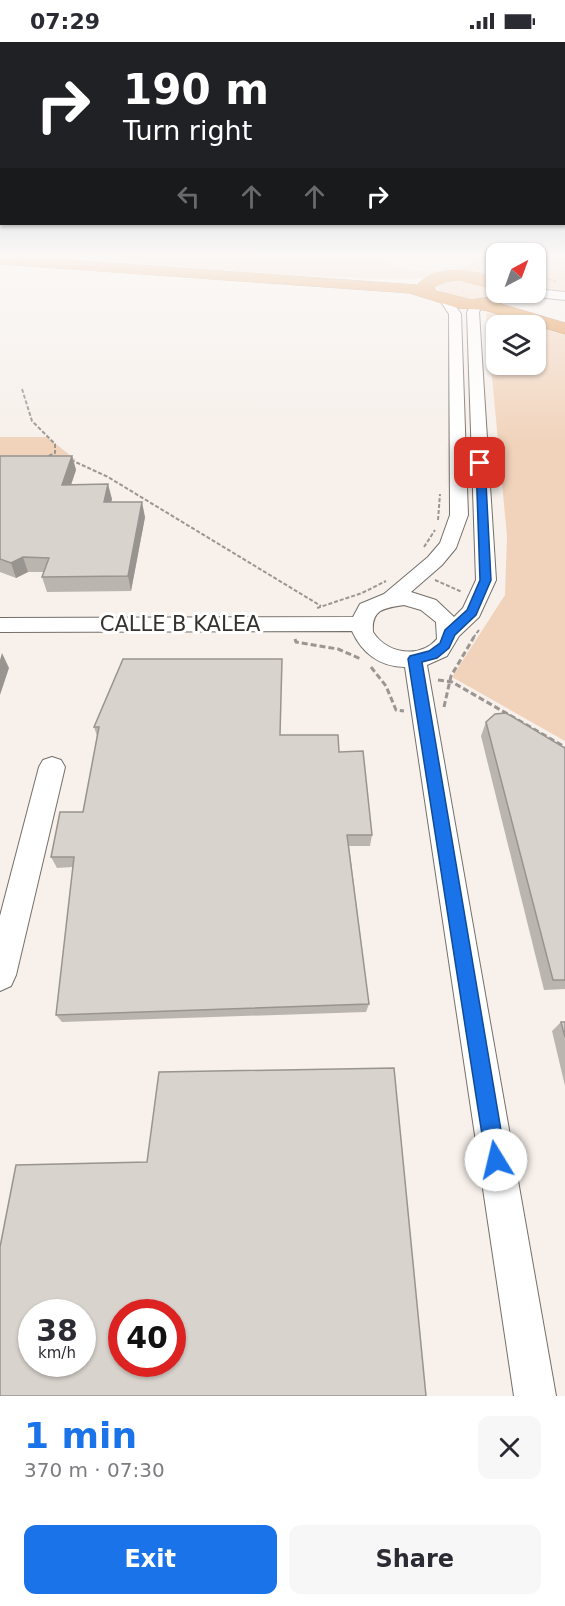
<!DOCTYPE html>
<meta charset="utf-8">
<style>
body{margin:0;font-family:"DejaVu Sans",sans-serif;background:#f7f7f7;color:#2b2b33;height:100vh;display:flex;flex-direction:column;font-size:22px;white-space:nowrap}
*{box-sizing:border-box;margin:0}
p{font-size:20px;color:#7c7c81}
.icon{flex:none;width:33px;height:33px;fill:none;stroke:currentColor;stroke-width:2;stroke-linecap:round;stroke-linejoin:round}
.map{position:relative;height:1354px;overflow:hidden}
.side{display:flex;flex-direction:column;background:#fff;flex:1}
.side>*{flex:none}
.hud{position:absolute;left:0px;top:0px;width:566px;height:183px;box-shadow:0 2px 4px #0004;background:#202124;color:#fff;overflow:hidden}
.needle{width:39px;rotate:41deg}
.fabs{position:absolute;left:486px;top:201px;display:grid;gap:12px}
.fabs a{display:grid;place-items:center;width:60px;height:60px;border-radius:12px;background:#fff;box-shadow:0 2px 4px #0004;font-size:30px}
.speed{position:absolute;left:18px;top:1257px;display:flex;gap:12px;font-size:30px;font-weight:700;text-align:center}
.speed>*{display:grid;place-content:center;width:78px;height:78px;border-radius:50%;background:#fff;box-shadow:0 2px 4px #0004;line-height:1}
.speed small{font-size:15px;font-weight:400}
.speed .limit{border:9px solid #d22;background:#fff;color:#111}
.pin{position:absolute;display:grid;place-items:center;width:51px;height:51px;color:#fff;margin:-26px;border-radius:12px;box-shadow:0 3px 9px #0006}
.me{position:absolute;width:66px;margin:-33px;rotate:351deg;stroke-linejoin:round;filter:drop-shadow(0 0 4px #0008)}
.turn{display:flex;align-items:center;gap:21px;height:126px;padding:0 24px;font-size:27px}
.turn .icon{width:78px;height:78px;stroke-width:2.5}
.turn b{display:block;font-size:42px;line-height:51px}
.lanes{display:flex;align-items:center;height:57px;padding:0 24px;background:#0003;justify-content:center;gap:30px;direction:ltr}
.lanes .off{opacity:.35}
.round{display:grid;place-items:center;flex:none;width:63px;height:63px;border-radius:12px;background:#f7f7f7}
.overview{display:flex;align-items:center;justify-content:space-between;height:102px;padding:0 24px}
h1{font-size:36px;font-weight:600;line-height:45px;color:#1a73e8}
.action{display:flex;gap:12px;margin-top:auto;padding:12px 24px}
.action a{flex:1;height:69px;border-radius:12px;background:#1a73e8;color:#fff;font-size:24px;font-weight:600;line-height:69px;text-align:center}
.action a+a{background:#f7f7f7;color:#2b2b33}
.status{display:flex;justify-content:space-between;align-items:center;height:42px;padding:0 30px;background:#fff;direction:ltr}
.status svg{height:16px;fill:currentColor}
.map>svg:first-child{display:block}
</style>
<div class="status"><b>07:29</b><svg viewBox="0 0 49 12"><path d="M0 12V9h3v3zM5 12V6h3v6zM10 12V3h3v9zM15 12V0h3v12zM26 1h20v11H26zM47 4h2v5h-2z"/></svg></div>
<div class="map">
<svg width="565" height="1354" viewBox="0 0 565 1354">
<rect width="100%" height="100%" fill="#f7f0eb"/>
<!-- green -->
<g fill="#f1d3bb" fill-rule="evenodd">
<path d="M93,213H382C397,237 458,231 477,218L467,213H496V238C470,225 429,237 402,237C300,236 197,225 96,218Z"/>
<path d="M536,213H565V252L536,249Z"/>
<path d="M460,238L483,243L489,250C478,264 456,255 441,251L437,245L445,240Z"/>
<path d="M486,271H498L565,290V699L452,635L505,553L507,494ZM496,284H536V322H496Z"/>
<path d="M0,395H47L76,418L0,417Z"/>
</g>
<g fill="none" stroke-linecap="round" stroke-linejoin="round">
<!-- minor casing -->
<g stroke="#746f6a" stroke-width="2">
<g id="minor">
<path d="M536,247L565,250V258L527,254L521,250H536Z"/>
<path d="M447,256L451,257L461,272L468,473L456,506L442,523L411,550L436,558L454,575L463,566L476,538L467,270L474,259L478,258L484,262L479,270L496,538L479,575L459,594L447,614L427,623L556,1354H514L405,625C380,625 362,611 352,589L0,590V576L353,575L360,562L384,552L428,515L440,501L450,473L449,272L441,260ZM404,563L421,568L436,580L437,597C420,617 387,612 373,590C371,567 385,566 404,563Z"/>
<path d="M52,715L61,718L65,725L16,933L11,944L0,949V874L39,725L43,718Z"/>
</g>
</g>
<!-- highway casing -->
<g stroke="#a46f3e" stroke-width="1">
<path id="highway" d="M0,213L417,243C437,222 473,227 496,237V250H509L501,262L565,281V292L484,268L458,266L409,251L0,222ZM460,238L494,247L488,255L472,258L436,249L434,245L445,240Z"/>
</g>
<!-- path-far2 -->
<g stroke="#9b9692" stroke-width="1.5" stroke-dasharray="3 1.5" stroke-linecap="butt">
<path d="M472,213L496,223"/>
<path d="M536,233L557,240"/>
</g>
<!-- path-far1 -->
<g stroke="#9b9692" stroke-width="2" stroke-dasharray="4 2" stroke-linecap="butt">
<path d="M22,347L32,379L55,402V411L46,415"/>
<path d="M71,418L108,435L321,564"/>
<path d="M438,478L440,452"/>
<path d="M424,505L435,488"/>
<path d="M435,538L462,550"/>
<path d="M317,566L362,551L386,539"/>
<path d="M473,596L479,588"/>
</g>
<!-- path -->
<g stroke="#9b9692" stroke-width="3" stroke-dasharray="6 3" stroke-linecap="butt">
<path d="M295,597L296,600L338,607L361,617"/>
<path d="M371,625L386,644L396,668L404,669"/>
<path d="M438,638L452,640L565,705"/>
<path d="M444,665L451,634L474,595"/>
</g>
<!-- minor -->
<use href="#minor" fill="#fff" fill-rule="evenodd"/>
<!-- highway -->
<use href="#highway" fill="#df9046" fill-rule="evenodd"/>
</g>
<!-- wall -->
<g fill="#bbb5b0">
<path d="M0,414H72L76,428L71,443L112,457L111,460L145,475L131,549L47,550L42,535L44,530H28L16,536L0,530Z"/>
<path d="M486,680L565,706V947L544,948L481,694Z"/>
<path d="M94,685L280,693L339,710L372,793L370,804H349L369,962L366,970L62,980L56,973L73,825L57,826L51,815L83,770L97,694Z"/>
<path d="M561,980H565V1044L552,989Z"/>
</g>
<!-- shaded-wall -->
<g fill="#989490">
<path d="M72,414L76,428L66,457L62,443Z"/>
<path d="M108,442L112,457L107,475L104,460Z"/>
<path d="M142,460L145,475L131,549L128,534Z"/>
<path d="M23,515L28,530L16,536L11,521Z"/>
<path d="M2,611L9,626L0,653V618Z"/>
</g>
<!-- building -->
<g fill="#d9d3cd" stroke="#989490" stroke-width="1.5" fill-rule="evenodd">
<path d="M0,414H72L62,443L108,442L104,460H142L128,534L42,535L49,516L23,515L11,521L0,517Z"/>
<path d="M123,617H282L280,693H338L339,710L363,709L372,793H347L369,962L56,973L74,815H51L60,770H83L99,685H94Z"/>
<path d="M506,671L565,706V938H553L486,680L495,672Z"/>
<path d="M561,980H565V995Z"/>
<path d="M394,1026L426,1354H0V1205L16,1123L147,1120L159,1030ZM32,1270H82V1322H32ZM122,1270H172V1322H122Z"/>
</g>
<!-- sky -->
<linearGradient id="sky" x2="0" y2="1"><stop stop-color="#93a8be"/><stop offset="0.53" stop-color="#fbf8f6"/><stop offset="1" stop-color="#fbf8f6" stop-opacity="0"/></linearGradient>
<rect width="565" height="402" fill="url(#sky)"/>
<!-- route -->
<path fill="#1a73e8" stroke="#114b97" stroke-width="1.5" d="M480,418L485,421L491,538L476,573L455,593L449,606L437,616L422,620L506,1118L503,1126L496,1129L489,1126L486,1118L408,617L410,614L429,609L440,601L445,588L467,568L480,538L476,421Z"/>
<g text-anchor="middle" stroke-width="6" stroke-linejoin="round" paint-order="stroke">
<!-- street labels -->
<g font-size="21" fill="#353230" stroke="#fff">
<text x="180" y="589">CALLE B KALEA</text>
</g>
</g>
</svg>
<div class="fabs">
<a><svg class="needle" viewBox="-14 -14 28 28"><path d="M0-13l5 13h-10z" fill="#e53935"/><path d="M0 13l5-13h-10z" fill="#7c7c81"/></svg></a>
<a><svg class="icon" aria-label="layers" viewBox="0 0 24 24"><path d="M12 4l9 5-9 5-9-5zM3 14l9 5 9-5"/></svg></a>
</div>
<div class="speed"><div>38<small>km/h</small></div><div class="limit">40</div></div>
<div class="pin" style="left:480px;top:421px;background:#d93025"><svg class="icon" aria-label="arrive" viewBox="0 0 24 24"><path d="M6 21V4h12l-3 4 3 4H6"/></svg></div>
<svg class="me" style="left:496px;top:1118px" viewBox="-20 -20 40 40"><circle r="19" fill="#fff"/><path d="M0-13L10 11 0 6-10 11z" fill="#1a73e8"/></svg>
<div class="hud">
<div class="turn"><svg class="icon" aria-label="right" viewBox="0 0 24 24"><path d="M7 20v-9h11M14 6l5 5-5 5"/></svg><div><b>190 m</b>Turn right</div></div>
<div class="lanes"><svg class="icon off" aria-label="left" viewBox="0 0 24 24"><path d="M17 20v-9H6M10 6l-5 5 5 5"/></svg><svg class="icon off" aria-label="ahead" viewBox="0 0 24 24"><path d="M12 20V5M6 11l6-6 6 6"/></svg><svg class="icon off" aria-label="ahead" viewBox="0 0 24 24"><path d="M12 20V5M6 11l6-6 6 6"/></svg><svg class="icon" aria-label="right" viewBox="0 0 24 24"><path d="M7 20v-9h11M14 6l5 5-5 5"/></svg></div>
</div>
</div>
<section class="side">
<div class="overview"><div><h1>1 min</h1><p>370 m · 07:30</p></div><a class="round"><svg class="icon" aria-label="close" viewBox="0 0 24 24"><path d="M6 6l12 12M18 6L6 18"/></svg></a></div>
<div class="action"><a>Exit</a><a>Share</a></div>
</section>
